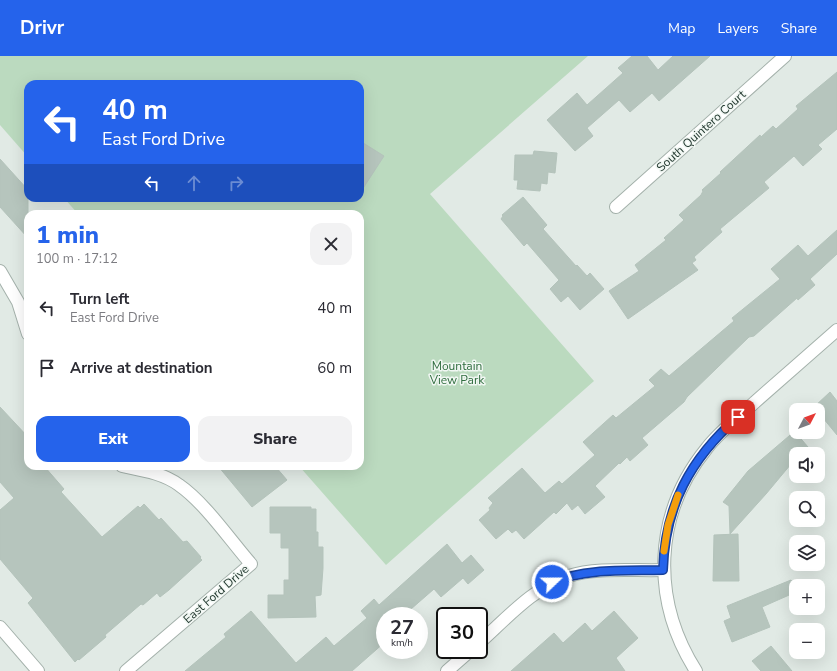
<!DOCTYPE html>
<meta charset="utf-8">
<style>
body{margin:0;font-family:"Nunito Sans",sans-serif;background:#f2f2f3;color:#2b2b33;height:100vh;display:flex;flex-direction:column;font-size:15px;white-space:nowrap}
*{box-sizing:border-box;margin:0}
p{font-size:13px;color:#7c7c81}
.icon{flex:none;width:22px;height:22px;fill:none;stroke:currentColor;stroke-width:2;stroke-linecap:round;stroke-linejoin:round}
.map{position:relative;flex:1;overflow:hidden}
.details{position:absolute;left:24px;top:154px;width:340px;height:260px;display:flex;flex-direction:column;background:#fff;border-radius:12px;box-shadow:0 4px 16px #0002}
.details>*{flex:none}
.banner{position:absolute;left:24px;top:24px;width:340px;height:122px;border-radius:12px;box-shadow:0 4px 16px #0002;background:#2563eb;color:#fff;overflow:hidden}
.needle{width:26px;rotate:49deg}
.tools{position:absolute;left:789px;top:347px;display:grid;gap:8px}
.tools a{display:grid;place-items:center;width:36px;height:36px;border-radius:8px;background:#fff;box-shadow:0 4px 16px #0002;font-size:20px}
.speed{position:absolute;left:376px;top:551px;display:flex;gap:8px;font-size:20px;font-weight:700;text-align:center}
.speed>*{display:grid;place-content:center;width:52px;height:52px;border-radius:50%;background:#fff;box-shadow:0 4px 16px #0002;line-height:1}
.speed small{font-size:10px;font-weight:400}
.speed .limit{border:2px solid #111;border-radius:6px;background:#fff;color:#111}
.pin{position:absolute;display:grid;place-items:center;width:34px;height:34px;color:#fff;margin:-17px;border-radius:8px;box-shadow:0 2px 6px #0006}
.me{position:absolute;width:44px;margin:-22px;rotate:68deg;stroke-linejoin:round;filter:drop-shadow(0 0 3px #0008)}
.turn{display:flex;align-items:center;gap:14px;height:84px;padding:0 12px;font-size:18px}
.turn .icon{width:52px;height:52px;stroke-width:2.5}
.turn b{display:block;font-size:28px;line-height:34px}
.lanes{display:flex;align-items:center;height:38px;padding:0 12px;background:#0003;justify-content:center;gap:20px;direction:ltr}
.lanes .off{opacity:.35}
.round{display:grid;place-items:center;flex:none;width:42px;height:42px;border-radius:12px;background:#f2f2f3}
.headline{display:flex;align-items:center;justify-content:space-between;height:68px;padding:0 12px}
h1{font-size:24px;font-weight:800;line-height:30px;color:#2563eb}
.cta{display:flex;gap:8px;margin-top:auto;padding:8px 12px}
.cta a{flex:1;height:46px;border-radius:12px;background:#2563eb;color:#fff;font-size:16px;font-weight:800;line-height:46px;text-align:center}
.cta a+a{background:#f2f2f3;color:#2b2b33}
ul{padding:0;list-style:none}
li{display:flex;align-items:center;gap:12px;height:60px;padding:0 12px}
li div{flex:1}
li b{display:block;font-size:15px}
li em{font-style:normal}
header{display:flex;align-items:center;gap:24px;box-sizing:border-box;height:56px;padding:0 20px;background:#2563eb;color:#fff}
header strong{font-size:19px}
nav{display:flex;gap:22px;margin-inline-start:auto;font-size:14px}
.map>svg:first-child{display:block}
</style>
<header>
<strong>Drivr</strong>
<nav><a>Map</a><a>Layers</a><a>Share</a></nav>
</header>
<div class="map">
<svg width="837" height="615" viewBox="0 0 837 615">
<rect width="100%" height="100%" fill="#e1eae5"/>
<!-- green -->
<path fill="#bbdabf" d="M0,0H588L430,138L594,325L386,509L299,410H360V158H78L64,142H360V28H28V101L0,69Z"/>
<!-- building -->
<g fill="#b6c5bd" stroke="#b4c3bb">
<path d="M632,0H647L658,14L673,0H710L659,45L652,37L630,56L619,44L587,72L593,80L575,95L547,64L577,37L587,49L623,17L618,12Z"/>
<path d="M837,16V73L818,89L822,93L803,110L794,100L764,126L769,132L720,173L722,176L694,201L696,204L692,207L698,214L628,263L609,235L639,215L635,209L666,184L664,182L684,164L679,159L701,139L703,135L702,134L721,117L720,116L760,79L761,81L773,70L776,73L798,53L796,50Z"/>
<path d="M360,85L384,100L360,137Z"/>
<path d="M534,95L557,97L555,117L548,116L547,128L541,127L540,135L517,133L518,124H514L515,99H533Z"/>
<path d="M0,103L28,134V182L0,151Z"/>
<path d="M523,141L547,169L543,173L576,210L577,209L587,220L590,217L604,233L580,254L568,240L561,246L550,233L559,224L527,187L524,190L501,163L503,160L502,159Z"/>
<path d="M837,174V198L810,223L815,229L798,244L797,242L754,280L749,281L687,341L684,346L642,382L648,389L630,405L627,401L620,408L619,407L595,430L605,441L585,458L578,449L572,454L567,447L556,458L554,456L524,483L516,474L512,477L508,473L496,483L479,464L490,454L489,452L493,447L488,442L522,412L545,437L559,425L562,428L595,399L583,386L613,359L616,362L655,330L649,324L661,313L669,320L734,265L732,262L780,223L771,213L798,189L808,200Z"/>
<path d="M830,336L837,345V379L814,351Z"/>
<path d="M0,351L28,381V410H44L64,433L61,436L102,481L138,450L140,452L144,448L159,464L161,462L183,486L187,485L201,501L200,502L202,504L169,534L160,541L157,537L143,549L141,548L105,579L106,581L79,604L78,603L75,606L28,547L33,542L0,503V454L14,442L0,426Z"/>
<path d="M796,374V377L814,398H796V402L766,438L730,478L729,450L723,446L748,415Z"/>
<path d="M218,410H275L287,424L252,451Z"/>
<path d="M270,451H311V453H316V476H318V491H323V512L321,539L315,540L316,561L268,562V539H284V524H289V492H281V477H270Z"/>
<path d="M738,478L739,525H713L714,479Z"/>
<path d="M447,488L462,507L471,499L484,514L468,528L463,522L441,541L434,533L403,560H385V586L352,615H185L226,581L224,578L251,555L296,607L326,581L334,590L367,562L361,555L374,543L379,549Z"/>
<path d="M791,524L796,536L762,551L770,571L732,586L724,565L731,562L727,550Z"/>
<path d="M614,555L638,582L616,602L625,615H511L554,577L563,587L585,567L592,575Z"/>
<path d="M771,590L792,615H761L752,605Z"/>
</g>
<g fill="none" stroke-linecap="round" stroke-linejoin="round">
<!-- minor casing -->
<g stroke="#a4b1ab" stroke-width="14">
<g id="minor">
<path d="M616,151L785,0"/>
<path d="M0,215L18,246L28,278"/>
<path d="M122,410C141,414 163,417 179,429C205,447 230,484 251,508L126,615"/>
<path d="M0,571L38,615"/>
<path d="M479,587C506,563 534,531 569,520C596,511 635,515 663,514"/>
<path d="M447,615L471,594"/>
<path d="M696,615C651,544 653,458 707,392C720,375 739,361 755,346C782,322 810,298 837,274"/>
</g>
</g>
<!-- minor -->
<use href="#minor" stroke="#fff" stroke-width="12"/>
</g>
<g fill="none" stroke-linecap="round" stroke-linejoin="round">
<!-- route casing -->
<g stroke="#184099" stroke-width="10">
<path id="route" d="M552,526C588,512 625,515 663,514C665,450 690,403 738,361"/>
</g>
<!-- route -->
<use href="#route" stroke="#2563eb" stroke-width="7"/>
<!-- slow -->
<path stroke="#f59e0b" stroke-width="7" d="M664,495L668,469L678,439"/>
</g>
<g text-anchor="middle" stroke-width="3" stroke-linejoin="round" paint-order="stroke">
<!-- street labels -->
<g font-size="12" fill="#233930" stroke="#f1f7f3">
<text transform="translate(701 75) rotate(-42)" y="4">South Quintero Court</text>
<text transform="translate(216 538) rotate(-41)" y="4">East Ford Drive</text>
</g>
<!-- park labels -->
<g font-size="12" fill="#306d3f" stroke="#f1f7f3">
<text x="457" y="314">Mountain<tspan x="457" dy="14">View Park</tspan></text>
</g>
</g>
</svg>
<div class="tools">
<a><svg class="needle" viewBox="-14 -14 28 28"><path d="M0-13l5 13h-10z" fill="#e53935"/><path d="M0 13l5-13h-10z" fill="#7c7c81"/></svg></a>
<a><svg class="icon" aria-label="sound" viewBox="0 0 24 24"><path d="M4 9h4l5-4v14l-5-4H4zM17 9q2 3 0 6"/></svg></a>
<a><svg class="icon" aria-label="search" viewBox="0 0 24 24"><circle cx="10" cy="10" r="6"/><path d="M15 15l6 6"/></svg></a>
<a><svg class="icon" aria-label="layers" viewBox="0 0 24 24"><path d="M12 4l9 5-9 5-9-5zM3 14l9 5 9-5"/></svg></a>
<a>+</a>
<a>−</a>
</div>
<div class="speed"><div>27<small>km/h</small></div><div class="limit">30</div></div>
<div class="pin" style="left:738px;top:361px;background:#d93025"><svg class="icon" aria-label="arrive" viewBox="0 0 24 24"><path d="M6 21V4h12l-3 4 3 4H6"/></svg></div>
<svg class="me" style="left:552px;top:526px" viewBox="-20 -20 40 40"><circle r="17" fill="#2563eb" stroke="#fff" stroke-width="3"/><path d="M0-11L8 9 0 5-8 9z" fill="#fff"/></svg>
<div class="banner">
<div class="turn"><svg class="icon" aria-label="left" viewBox="0 0 24 24"><path d="M17 20v-9H6M10 6l-5 5 5 5"/></svg><div><b>40 m</b>East Ford Drive</div></div>
<div class="lanes"><svg class="icon" aria-label="left" viewBox="0 0 24 24"><path d="M17 20v-9H6M10 6l-5 5 5 5"/></svg><svg class="icon off" aria-label="ahead" viewBox="0 0 24 24"><path d="M12 20V5M6 11l6-6 6 6"/></svg><svg class="icon off" aria-label="right" viewBox="0 0 24 24"><path d="M7 20v-9h11M14 6l5 5-5 5"/></svg></div>
</div>
<section class="details">
<div class="headline"><div><h1>1 min</h1><p>100 m · 17:12</p></div><a class="round"><svg class="icon" aria-label="close" viewBox="0 0 24 24"><path d="M6 6l12 12M18 6L6 18"/></svg></a></div>
<ul>
<li><svg class="icon" aria-label="left" viewBox="0 0 24 24"><path d="M17 20v-9H6M10 6l-5 5 5 5"/></svg><div><b>Turn left</b><p>East Ford Drive</p></div><em>40 m</em></li>
<li><svg class="icon" aria-label="arrive" viewBox="0 0 24 24"><path d="M6 21V4h12l-3 4 3 4H6"/></svg><div><b>Arrive at destination</b></div><em>60 m</em></li>
</ul>
<div class="cta"><a>Exit</a><a>Share</a></div>
</section>
</div>
